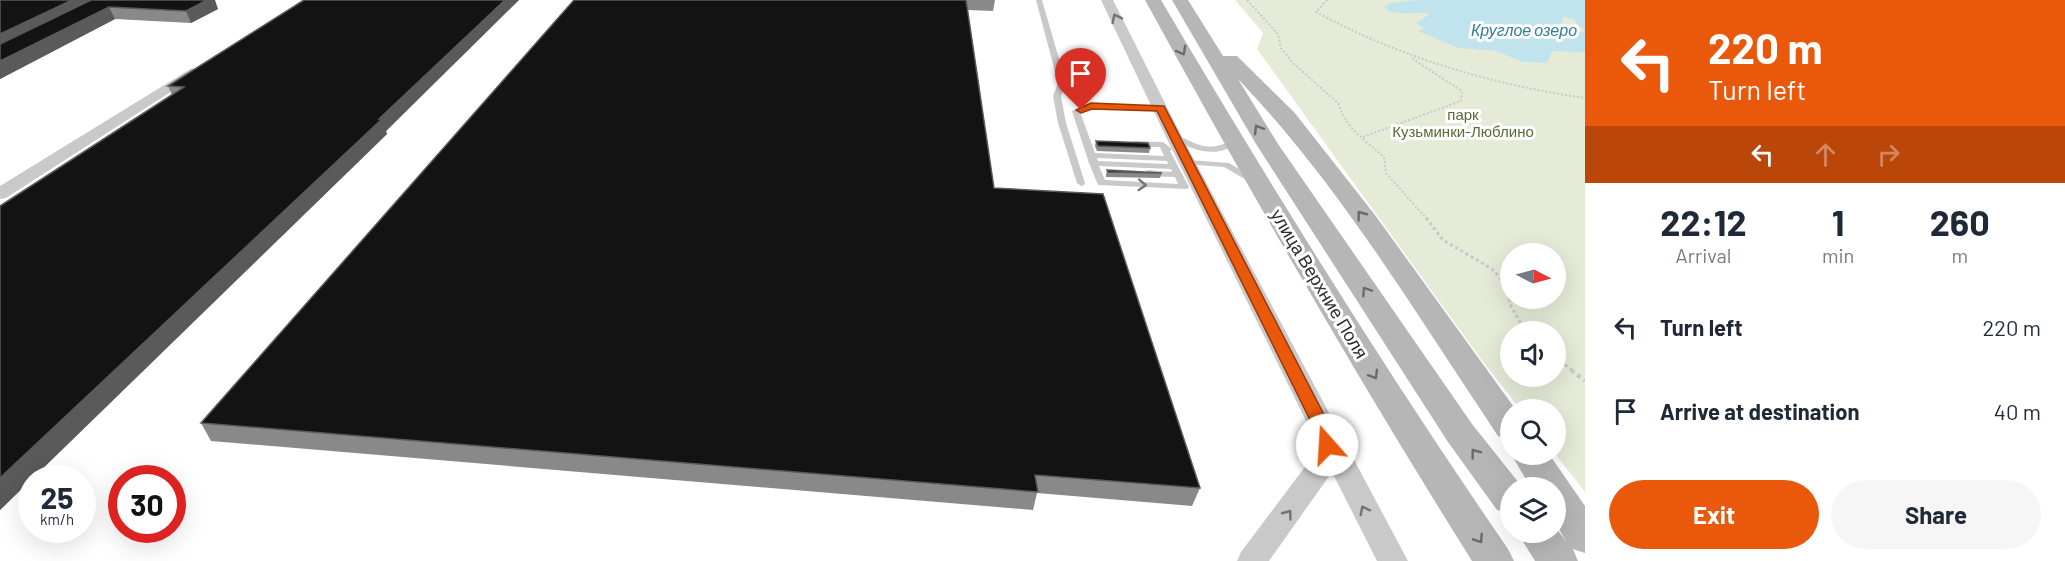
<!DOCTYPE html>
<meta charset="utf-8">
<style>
body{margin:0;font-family:Barlow,sans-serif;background:#f6f6f7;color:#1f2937;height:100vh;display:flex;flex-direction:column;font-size:22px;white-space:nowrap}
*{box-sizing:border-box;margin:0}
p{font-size:20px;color:#747a83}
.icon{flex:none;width:33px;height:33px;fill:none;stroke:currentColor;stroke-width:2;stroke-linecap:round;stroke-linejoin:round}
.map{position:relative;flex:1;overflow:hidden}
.drawer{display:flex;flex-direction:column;background:#fff;width:480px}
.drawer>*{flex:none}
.hud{background:#ea580c;color:#fff;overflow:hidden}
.needle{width:39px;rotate:96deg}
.fabs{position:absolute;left:1500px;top:243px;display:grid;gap:12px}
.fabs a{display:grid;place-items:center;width:66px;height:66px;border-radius:50%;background:#fff;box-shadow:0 6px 24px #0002;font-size:30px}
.speed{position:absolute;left:18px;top:465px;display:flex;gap:12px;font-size:30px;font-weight:700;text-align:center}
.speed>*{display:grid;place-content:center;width:78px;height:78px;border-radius:50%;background:#fff;box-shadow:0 6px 24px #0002;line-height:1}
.speed small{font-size:15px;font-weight:400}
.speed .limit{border:9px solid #d22;background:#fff;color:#111}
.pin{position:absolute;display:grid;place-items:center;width:51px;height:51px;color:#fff;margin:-62px -26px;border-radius:50% 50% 50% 0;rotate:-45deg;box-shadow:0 0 6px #0007}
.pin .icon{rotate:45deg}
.me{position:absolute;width:66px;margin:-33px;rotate:341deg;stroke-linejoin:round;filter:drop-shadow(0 0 4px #0008)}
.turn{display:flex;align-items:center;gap:21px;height:126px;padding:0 24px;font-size:27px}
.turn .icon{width:78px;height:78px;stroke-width:2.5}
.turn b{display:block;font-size:42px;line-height:51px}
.lanes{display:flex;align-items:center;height:57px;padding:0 24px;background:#0003;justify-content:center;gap:30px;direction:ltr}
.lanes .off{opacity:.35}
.eta{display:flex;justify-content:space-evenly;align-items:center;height:102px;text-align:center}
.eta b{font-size:36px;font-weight:700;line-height:42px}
.action{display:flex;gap:12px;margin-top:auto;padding:12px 24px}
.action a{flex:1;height:69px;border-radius:36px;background:#ea580c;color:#fff;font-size:24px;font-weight:700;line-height:69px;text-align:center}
.action a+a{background:#f6f6f7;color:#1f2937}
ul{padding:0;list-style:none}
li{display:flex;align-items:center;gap:18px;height:84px;padding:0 24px}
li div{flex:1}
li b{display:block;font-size:22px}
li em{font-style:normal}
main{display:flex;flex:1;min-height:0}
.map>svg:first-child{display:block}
</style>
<main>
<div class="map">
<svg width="1585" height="561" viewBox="0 0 1585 561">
<rect width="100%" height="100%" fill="#fff"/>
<!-- green -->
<path fill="#e5ebd7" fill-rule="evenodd" d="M1235,0H1585V492L1555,454L1556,410L1520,409L1483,362L1257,49L1263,33ZM1510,254H1556V298H1510ZM1510,332H1556V376H1510Z"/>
<!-- water -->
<path fill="#c1e3ee" d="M1416,0H1585V31L1573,19L1563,17L1560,28L1565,31L1585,32V52L1552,51L1547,63L1523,62L1496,51L1459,48L1418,31L1424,29L1416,23L1430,14C1415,10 1394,18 1384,7L1391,3Z"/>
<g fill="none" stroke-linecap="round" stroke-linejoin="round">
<!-- path-far2 -->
<g stroke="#c9c9c9" stroke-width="2" stroke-dasharray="2 2" stroke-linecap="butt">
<path d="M1247,0L1278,34L1281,48L1294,64L1339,104C1345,128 1366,141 1384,157L1386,173L1427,219"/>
<path d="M1327,0L1316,12C1401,58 1490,84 1585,98"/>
<path d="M1363,137L1461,101L1462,91L1411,58"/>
</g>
<!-- path-far1 -->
<g stroke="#c9c9c9" stroke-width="3" stroke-dasharray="3 3" stroke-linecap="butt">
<path d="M1426,218L1443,240L1492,269L1505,283L1511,306L1520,322L1530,332"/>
<path d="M1556,357L1573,371"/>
</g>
<!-- path -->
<path stroke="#c9c9c9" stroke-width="4" stroke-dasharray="4 4" stroke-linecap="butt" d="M1571,370L1585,381"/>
<!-- service -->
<g fill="#c9c9c9" fill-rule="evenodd">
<path d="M1036,0H1042L1066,83L1061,96L1066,123L1085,183L1084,185L1081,186L1077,183L1058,123L1053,96L1058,83Z"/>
<path d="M1091,104L1164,106V110H1161L1092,108L1080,112L1095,153L1164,156L1160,147H1134L1130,144L1134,141L1163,142L1172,149L1170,151L1189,187L1187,189L1098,185L1089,163L1072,111ZM1097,158L1167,161L1168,164L1098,161ZM1099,166L1171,169L1172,172L1148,170L1144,173L1148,176L1175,177L1178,184L1105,180Z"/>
<path d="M1171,135C1178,135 1183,138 1190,141C1208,150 1215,147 1233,141L1237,143C1216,160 1192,149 1171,139Z"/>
<path d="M1184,157L1189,160L1229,163L1257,180L1256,182H1250L1224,167L1184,164L1180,160Z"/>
</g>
<!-- minor -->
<g fill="#c9c9c9" fill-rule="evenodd">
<path d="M1101,0H1113L1182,137L1408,561H1377L1332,472L1269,561H1237L1241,552L1314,455L1313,435L1166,137Z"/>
<path d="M192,68L199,72L197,75L6,198L0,199V186Z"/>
</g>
<!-- secondary -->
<g fill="#b6b6b6" fill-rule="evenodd">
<path d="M1145,0H1161C1271,187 1385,370 1508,549L1514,561H1472C1357,378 1249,190 1145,0Z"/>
<path d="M1172,0H1188L1223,56H1237L1294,112L1375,215L1516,410H1510V440L1498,436C1416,314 1340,185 1238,79L1278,144L1472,424L1523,488H1510V514L1497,510L1448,442L1256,144Z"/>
<path d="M1511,454H1549L1585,506V553L1573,549L1578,561H1535L1517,532H1556V528L1566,541L1556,524V488H1531Z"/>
</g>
</g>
<!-- wall -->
<g fill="#898989">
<path d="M0,0L218,9L191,23L115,19L0,79Z"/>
<path d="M304,0H519L386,131L387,134L0,510V206L172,95L168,86Z"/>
<path d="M574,0H995L993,11L968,10L994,188L1200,488L1192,506L1037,493L1033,510L211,441L201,423Z"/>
<path d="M1096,141L1150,148L1149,153L1097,151L1095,146Z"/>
<path d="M1107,170L1162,173L1160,178L1106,177V175Z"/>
</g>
<!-- shaded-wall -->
<g fill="#5a5a5a">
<path d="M72,0H97L0,51V34Z"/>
<path d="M207,0H215L218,9L191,23L186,11Z"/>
<path d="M505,0H519L386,131L387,134L0,510V478Z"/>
<path d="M109,7L115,19L0,79V61Z"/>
</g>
<!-- building -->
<g fill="#131313" stroke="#5a5a5a" stroke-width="1.5">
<path d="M0,0H72L0,34Z"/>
<path d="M91,0H207L186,11L109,7L0,61V44Z"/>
<path d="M304,0H505L379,119H382L0,478V206L184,87L168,86Z"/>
<path d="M574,0H966L994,188L1103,194L1200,488L1035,475L1038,492L201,423Z"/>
<path d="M1096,141L1148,143L1150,148L1098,146Z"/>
<path d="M1107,170L1162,173L1108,172Z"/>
</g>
<!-- one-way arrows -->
<defs><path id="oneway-chevron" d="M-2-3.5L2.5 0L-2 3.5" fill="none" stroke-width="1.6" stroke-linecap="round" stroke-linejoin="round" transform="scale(1.5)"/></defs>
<g stroke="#737373">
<use href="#oneway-chevron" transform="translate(1116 18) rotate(-116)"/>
<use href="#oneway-chevron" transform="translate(1142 185) rotate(3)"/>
<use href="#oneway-chevron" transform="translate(1364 510) rotate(-117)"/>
<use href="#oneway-chevron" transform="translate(1288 514) rotate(-53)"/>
</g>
<g stroke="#6a6a6a">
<use href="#oneway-chevron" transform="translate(1182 51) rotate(61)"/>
<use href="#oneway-chevron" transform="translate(1258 129) rotate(-121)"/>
<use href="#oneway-chevron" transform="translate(1361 215) rotate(-127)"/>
<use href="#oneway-chevron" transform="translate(1366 291) rotate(-124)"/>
<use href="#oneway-chevron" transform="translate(1374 375) rotate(59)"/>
<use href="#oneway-chevron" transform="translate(1475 453) rotate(-127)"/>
<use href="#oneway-chevron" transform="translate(1479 539) rotate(57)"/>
</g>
<!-- route -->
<path fill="#ea580c" stroke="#983908" stroke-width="1.5" d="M1091,103L1164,106L1333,432L1335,445L1333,449L1327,451L1321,449L1316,432L1157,111L1092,109L1081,113L1076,110Z"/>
<g text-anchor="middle" stroke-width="6" stroke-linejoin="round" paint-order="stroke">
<!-- far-park labels -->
<g font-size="15" fill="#576b35" stroke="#fff">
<text x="1463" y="120">парк<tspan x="1463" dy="17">Кузьминки-Люблино</tspan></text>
</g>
<!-- far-water labels -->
<g font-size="16" font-style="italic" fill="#337e95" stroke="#fff">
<text x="1524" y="36">Круглое озеро</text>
</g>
<!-- street labels -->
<g font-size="18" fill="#2c2c2c" stroke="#fff">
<text transform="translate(1319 284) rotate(59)" y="6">улица Верхние Поля</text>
</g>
</g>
</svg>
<div class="fabs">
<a><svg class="needle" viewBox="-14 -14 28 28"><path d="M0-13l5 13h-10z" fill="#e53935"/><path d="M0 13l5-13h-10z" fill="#747a83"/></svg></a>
<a><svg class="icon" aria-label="sound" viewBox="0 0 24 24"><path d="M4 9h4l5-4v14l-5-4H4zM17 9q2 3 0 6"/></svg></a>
<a><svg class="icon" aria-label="search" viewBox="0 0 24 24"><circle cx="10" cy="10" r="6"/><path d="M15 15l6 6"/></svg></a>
<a><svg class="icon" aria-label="layers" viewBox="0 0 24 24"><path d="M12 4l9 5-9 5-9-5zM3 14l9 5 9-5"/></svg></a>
</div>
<div class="speed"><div>25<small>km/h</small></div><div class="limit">30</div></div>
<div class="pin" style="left:1081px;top:110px;background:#d93025"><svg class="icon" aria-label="arrive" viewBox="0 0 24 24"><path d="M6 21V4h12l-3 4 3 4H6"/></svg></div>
<svg class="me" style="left:1327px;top:445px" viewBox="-20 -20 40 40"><circle r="19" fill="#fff"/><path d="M0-13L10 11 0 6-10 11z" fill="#ea580c"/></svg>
</div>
<section class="drawer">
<div class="hud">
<div class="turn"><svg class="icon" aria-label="left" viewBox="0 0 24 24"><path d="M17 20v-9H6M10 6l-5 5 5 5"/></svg><div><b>220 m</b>Turn left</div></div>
<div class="lanes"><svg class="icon" aria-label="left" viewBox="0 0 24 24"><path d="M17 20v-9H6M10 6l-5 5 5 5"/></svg><svg class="icon off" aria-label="ahead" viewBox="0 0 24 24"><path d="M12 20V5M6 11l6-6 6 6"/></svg><svg class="icon off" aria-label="right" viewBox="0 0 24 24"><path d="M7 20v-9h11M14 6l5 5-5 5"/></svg></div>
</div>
<div class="eta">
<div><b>22:12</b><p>Arrival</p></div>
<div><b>1</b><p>min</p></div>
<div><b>260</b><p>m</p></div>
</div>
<ul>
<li><svg class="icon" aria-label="left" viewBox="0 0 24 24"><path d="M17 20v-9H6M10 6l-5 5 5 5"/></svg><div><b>Turn left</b></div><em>220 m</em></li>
<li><svg class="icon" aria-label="arrive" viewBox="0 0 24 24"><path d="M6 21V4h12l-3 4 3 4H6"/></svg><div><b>Arrive at destination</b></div><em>40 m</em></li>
</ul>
<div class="action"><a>Exit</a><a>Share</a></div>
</section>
</main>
